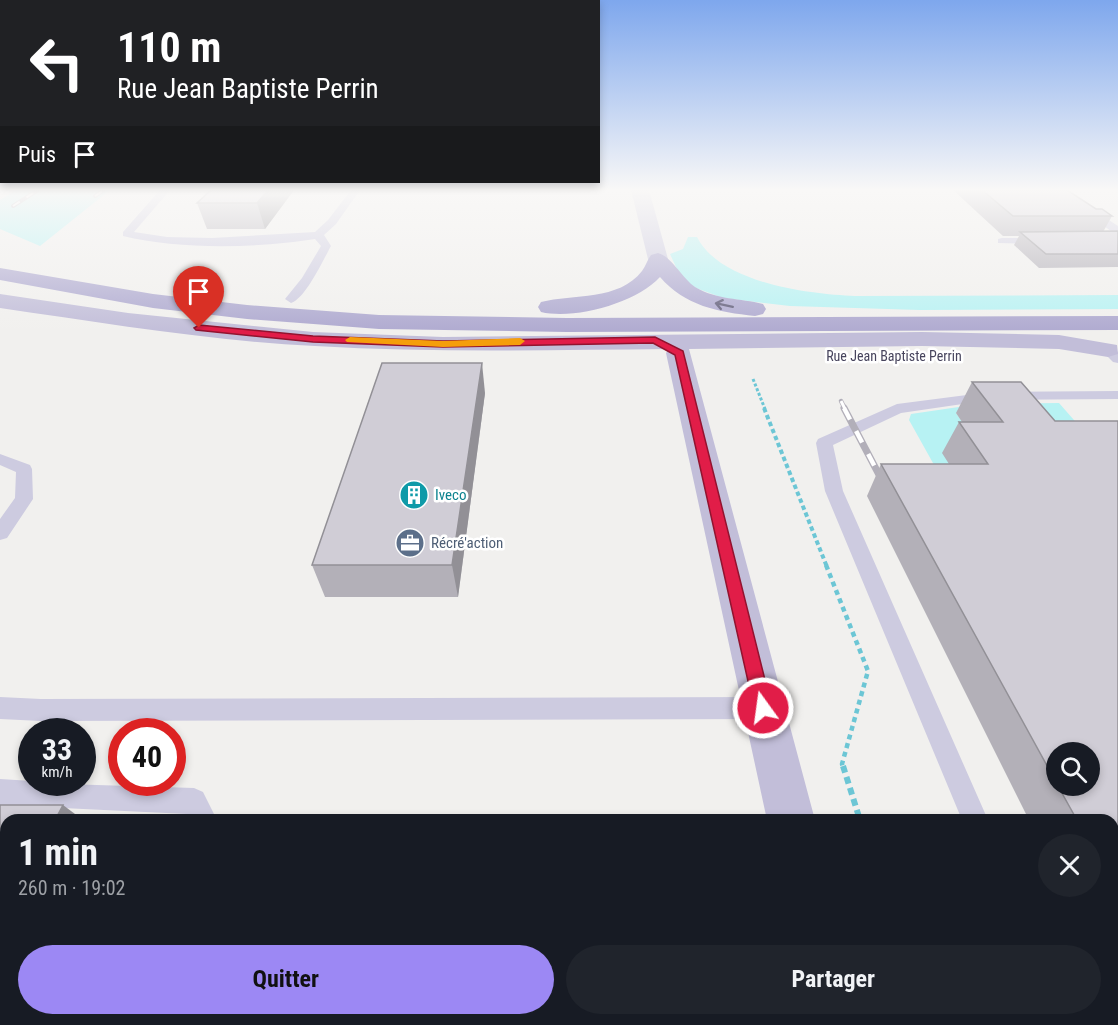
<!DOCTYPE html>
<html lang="fr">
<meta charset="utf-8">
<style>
body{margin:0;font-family:"Roboto Condensed",sans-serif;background:#20242c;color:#f1f3f6;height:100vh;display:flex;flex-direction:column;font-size:22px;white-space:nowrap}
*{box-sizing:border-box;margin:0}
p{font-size:20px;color:#9ea1a6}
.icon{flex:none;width:33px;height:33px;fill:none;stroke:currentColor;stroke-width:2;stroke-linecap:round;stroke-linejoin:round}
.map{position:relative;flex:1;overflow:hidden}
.panel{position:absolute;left:0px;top:814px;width:1119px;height:212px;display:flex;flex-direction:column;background:#171b24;border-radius:18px 18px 0 0;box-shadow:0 3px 9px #0003}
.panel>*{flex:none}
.hud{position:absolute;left:0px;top:0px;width:600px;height:183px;box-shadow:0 3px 9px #0003;background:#202124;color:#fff;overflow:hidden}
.tools{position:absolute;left:1046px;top:742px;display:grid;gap:12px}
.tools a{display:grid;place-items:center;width:54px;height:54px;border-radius:50%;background:#171b24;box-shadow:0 3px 9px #0003;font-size:30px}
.speed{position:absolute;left:18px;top:718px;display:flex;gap:12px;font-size:30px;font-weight:700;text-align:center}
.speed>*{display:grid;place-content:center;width:78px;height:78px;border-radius:50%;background:#171b24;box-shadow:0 3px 9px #0003;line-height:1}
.speed small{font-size:15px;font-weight:400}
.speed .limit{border:9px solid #d22;background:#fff;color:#111}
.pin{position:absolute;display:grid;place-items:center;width:51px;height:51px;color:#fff;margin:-62px -26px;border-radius:50% 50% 50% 0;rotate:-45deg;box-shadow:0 0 6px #0007}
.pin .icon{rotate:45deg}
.me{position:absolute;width:66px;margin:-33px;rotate:346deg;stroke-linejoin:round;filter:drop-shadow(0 0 4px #0008)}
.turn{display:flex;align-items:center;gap:21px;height:126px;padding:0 18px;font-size:27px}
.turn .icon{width:78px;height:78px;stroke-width:2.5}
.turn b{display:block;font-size:42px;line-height:51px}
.then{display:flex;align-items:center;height:57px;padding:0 18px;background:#0003;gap:12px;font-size:22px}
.round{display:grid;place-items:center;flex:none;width:63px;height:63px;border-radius:32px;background:#20242c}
.summary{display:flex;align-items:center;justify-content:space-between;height:102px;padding:0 18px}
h1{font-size:36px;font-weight:700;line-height:45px}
.primary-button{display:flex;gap:12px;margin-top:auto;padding:12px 18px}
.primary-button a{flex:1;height:69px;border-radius:36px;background:#9c88f4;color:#111;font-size:24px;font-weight:700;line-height:69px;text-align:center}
.primary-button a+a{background:#20242c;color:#f1f3f6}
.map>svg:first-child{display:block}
</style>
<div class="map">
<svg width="1118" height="1025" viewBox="0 0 1118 1025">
<rect width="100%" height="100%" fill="#f1f0ee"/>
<!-- green -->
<g fill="#b7f2f3">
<path d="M16,190H110L40,246L0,229V200Z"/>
<path d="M688,237H697C720,283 808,294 855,296L1118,295V309L920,310L790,306L723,298L696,288L681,278L670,254L683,249Z"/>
<path d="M1059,403L1103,453L956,413L984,453L961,483L943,481L909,420L911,414L979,404Z"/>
</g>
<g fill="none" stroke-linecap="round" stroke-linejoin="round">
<!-- path-far3 -->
<path stroke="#6cc6d5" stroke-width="3" stroke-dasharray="3 2" stroke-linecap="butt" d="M753,379L765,409"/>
<!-- path-far2 -->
<path stroke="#6cc6d5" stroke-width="4" stroke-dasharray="4.5 3" stroke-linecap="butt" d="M764,408L827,567"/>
<!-- path-far1 -->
<path stroke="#6cc6d5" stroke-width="4.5" stroke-dasharray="5 4" stroke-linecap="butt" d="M826,565L868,671L842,764L843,768"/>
<!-- path -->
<g stroke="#6cc6d5" stroke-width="6" stroke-dasharray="7 4.5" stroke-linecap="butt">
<path d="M843,766L860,820"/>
<path d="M923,1020L924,1025"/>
</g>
<!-- lane -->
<g fill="#cdcbe0" fill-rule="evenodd">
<path d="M160,190H170L134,232L167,237L212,238L315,232L328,220L351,190H360L336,224L324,235L331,246C323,260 306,298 291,303L285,299L302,278L321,246L315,239C259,248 179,250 123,236V232Z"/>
<path d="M1053,190H1063L1118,226V236Z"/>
<path d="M1002,238H1039L1044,241L1039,244L998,243V239Z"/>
<path d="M1108,346L1118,352V363L1113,362L1101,350Z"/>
<path d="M1118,391V399L990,400L901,413L833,445L843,491L988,820H962L825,491L816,443L818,439L897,404L990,392Z"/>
<path d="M0,454L30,465L32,469L33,499L7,538L0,540V519L15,498L16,472L0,465Z"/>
<path d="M0,697L41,699L763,697L771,700L775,708L771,716L763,719L41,721L0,719Z"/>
<path d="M0,779L32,781V783L194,788L203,792L217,820H190L187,814L0,805Z"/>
<path d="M286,1020H318L320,1025H288Z"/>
<path d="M1046,1020H1079L1081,1025H1048Z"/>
</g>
<!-- street -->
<path fill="#cdcbe0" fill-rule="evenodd" d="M631,190H649L668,259L665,263H651L648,259Z"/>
<!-- secondary -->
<g fill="#c2bed9" fill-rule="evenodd">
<path d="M0,294L128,313L313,332L443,337L922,332L1059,335L1117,345L1118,354L1108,357L1059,349L922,346L689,349L815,820H767L666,353L669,349C551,350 433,353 315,346C211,341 104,323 0,308Z"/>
<path d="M811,1020H869L870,1025H812Z"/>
</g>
<!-- primary -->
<g fill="#afaad0" fill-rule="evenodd">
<path d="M658,253C671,256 682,278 695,287C717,300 740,298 763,304L766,309L763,314L755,316C718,312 685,306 660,277C636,303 575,320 541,312L538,307L541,302C573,294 619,301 642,271C646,266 647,260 651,255Z"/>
<path d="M0,268L153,294L247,305L379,315L567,318L1118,316V330L567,332L379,329L247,319L153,308L0,280Z"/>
</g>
<!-- rail-far2 casing -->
<g stroke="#b2afb9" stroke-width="4">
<g id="rail-far2">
<path d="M95,196L104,190"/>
<path d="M13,206L38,190"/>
</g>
</g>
<!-- rail-far1 casing -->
<g stroke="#b2afb9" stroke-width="4.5">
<path id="rail-far1" d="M841,401L845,409"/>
</g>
<!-- rail casing -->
<g stroke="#b2afb9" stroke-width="7">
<path id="rail" d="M844,408L886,488"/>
</g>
<!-- rail-far2 -->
<use href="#rail-far2" stroke="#fff" stroke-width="2" stroke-dasharray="8" stroke-linecap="butt"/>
<!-- rail-far1 -->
<use href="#rail-far1" stroke="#fff" stroke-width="3" stroke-dasharray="10" stroke-linecap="butt"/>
<!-- rail -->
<use href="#rail" stroke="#fff" stroke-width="4.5" stroke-dasharray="13" stroke-linecap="butt"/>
</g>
<!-- wall -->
<g fill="#b3b0b8" fill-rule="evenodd">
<path d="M211,190H294L265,229H207L197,203Z"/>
<path d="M953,190H1067L1096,209L1112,216L1103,232L1118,231V267L1039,268L1014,245L1019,236H1003Z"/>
<path d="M972,382L1055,421H1118V1025L1113,1004V820H1029L867,496L881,464H949L942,453L959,422H962L956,413ZM1056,753L1089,786H1056Z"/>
<path d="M485,393L458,597H325L312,565Z"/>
</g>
<!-- shaded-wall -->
<g fill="#929096">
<path d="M268,190H294L265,229L257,203Z"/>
<path d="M482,363L485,393L458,597L452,565Z"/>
<path d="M63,805L83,820H55Z"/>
<path d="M93,1020H136L134,1025H91Z"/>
</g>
<!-- building -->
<g fill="#d0cdd6" stroke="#929096" stroke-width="1.5">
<path d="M211,190H268L257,203H197Z"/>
<path d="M982,190H1067L1096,209H1102L1112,216H1013Z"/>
<path d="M1118,231V254H1046L1020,232Z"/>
<path d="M382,363H482L452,565H312Z"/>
<path d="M972,382H1021L1055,421H1118V894L1113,885V820H1077L1058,786H1089V753H1056V782L881,464H988L959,422H1003Z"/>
<path d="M0,805H63L55,820H6V1020H93L91,1025H0Z"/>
<rect x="490" y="1020" width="27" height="5"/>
</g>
<!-- one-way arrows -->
<defs><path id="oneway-shaft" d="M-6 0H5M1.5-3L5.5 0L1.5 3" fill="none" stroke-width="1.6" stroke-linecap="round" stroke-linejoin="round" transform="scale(1.5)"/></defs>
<use stroke="#615e7a" href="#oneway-shaft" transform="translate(724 305) rotate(-168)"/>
<!-- sky -->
<linearGradient id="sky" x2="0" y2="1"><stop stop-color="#7ea7ed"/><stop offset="0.57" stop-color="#f9f8f7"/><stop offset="1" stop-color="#f9f8f7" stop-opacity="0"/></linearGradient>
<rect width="1118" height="333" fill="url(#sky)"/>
<!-- route -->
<path fill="#e11d48" stroke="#92132f" stroke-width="1.5" d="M199,325L313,336L443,341L655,337L683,351L772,708L769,714L763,716L757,714L754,708L675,355L653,343L443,347L313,342L196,330L194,328Z"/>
<!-- slow -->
<path fill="#f59e0b" d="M350,337L443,341L520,338L525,341L520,345L443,347L347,342L345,340Z"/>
<!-- icons -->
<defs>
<g id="building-disc" transform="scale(1.5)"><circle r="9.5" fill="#0f9aa8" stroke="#fff"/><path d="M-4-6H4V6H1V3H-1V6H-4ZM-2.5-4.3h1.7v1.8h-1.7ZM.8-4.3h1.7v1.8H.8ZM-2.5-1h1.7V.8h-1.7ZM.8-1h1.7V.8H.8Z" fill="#fff"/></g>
<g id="office-disc" transform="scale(1.5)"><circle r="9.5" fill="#5c6f8a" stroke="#fff"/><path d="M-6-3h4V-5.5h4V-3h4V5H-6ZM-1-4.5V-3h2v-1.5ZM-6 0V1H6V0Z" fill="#fff"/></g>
</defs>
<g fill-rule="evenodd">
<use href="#building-disc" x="414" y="495"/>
<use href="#office-disc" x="410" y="543"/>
</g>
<g text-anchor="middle" stroke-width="5" stroke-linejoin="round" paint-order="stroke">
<!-- far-street labels -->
<g font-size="14" fill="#47445d" stroke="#fff">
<text x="894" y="361">Rue Jean Baptiste Perrin</text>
</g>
<!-- culture labels -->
<g font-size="15" fill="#0d838f" stroke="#fff" text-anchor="start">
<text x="435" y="500">Iveco</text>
</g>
<!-- service labels -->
<g font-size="15" fill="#4e5e75" stroke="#fff" text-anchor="start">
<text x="431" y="548">Récré'action</text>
</g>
</g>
</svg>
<div class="tools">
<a><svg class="icon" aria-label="search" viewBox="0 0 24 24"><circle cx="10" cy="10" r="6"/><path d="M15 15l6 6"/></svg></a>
</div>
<div class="speed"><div>33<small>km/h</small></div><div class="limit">40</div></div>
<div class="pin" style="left:199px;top:328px;background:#d93025"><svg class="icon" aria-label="arrive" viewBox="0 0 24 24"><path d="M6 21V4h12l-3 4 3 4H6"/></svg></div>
<svg class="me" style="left:763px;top:708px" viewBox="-20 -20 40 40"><circle r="17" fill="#e11d48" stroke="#fff" stroke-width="3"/><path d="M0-11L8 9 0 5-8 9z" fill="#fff"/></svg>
<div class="hud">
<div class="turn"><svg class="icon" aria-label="left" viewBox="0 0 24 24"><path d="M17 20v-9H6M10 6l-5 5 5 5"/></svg><div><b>110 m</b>Rue Jean Baptiste Perrin</div></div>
<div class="then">Puis<svg class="icon" aria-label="arrive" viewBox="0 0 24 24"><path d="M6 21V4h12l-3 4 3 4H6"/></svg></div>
</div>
<section class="panel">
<div class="summary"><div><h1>1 min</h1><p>260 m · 19:02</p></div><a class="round"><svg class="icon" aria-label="close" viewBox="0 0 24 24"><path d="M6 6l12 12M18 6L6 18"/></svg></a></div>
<div class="primary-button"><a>Quitter</a><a>Partager</a></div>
</section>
</div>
